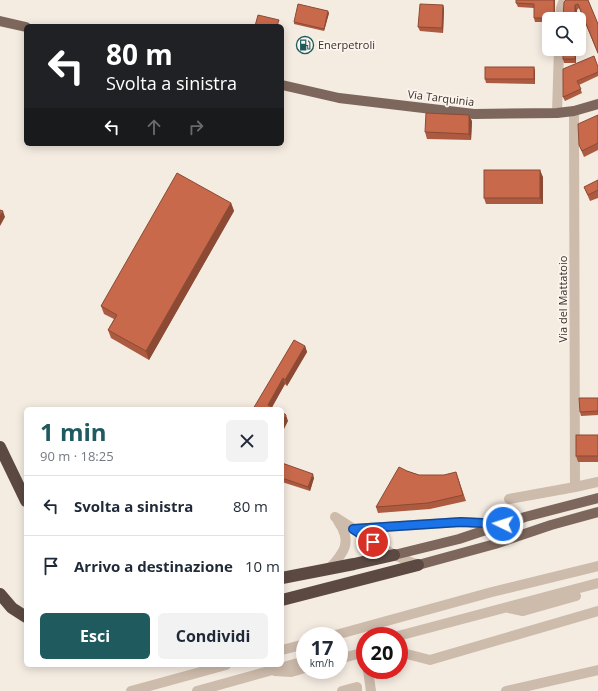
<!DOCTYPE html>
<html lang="it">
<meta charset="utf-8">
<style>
body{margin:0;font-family:"Open Sans",sans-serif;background:#f2f2f3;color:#1f2937;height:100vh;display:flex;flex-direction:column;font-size:15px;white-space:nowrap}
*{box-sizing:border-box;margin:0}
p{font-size:13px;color:#747a83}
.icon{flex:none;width:22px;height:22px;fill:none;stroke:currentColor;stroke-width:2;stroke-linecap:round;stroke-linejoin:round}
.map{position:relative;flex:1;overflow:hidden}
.drawer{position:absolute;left:24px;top:407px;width:260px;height:260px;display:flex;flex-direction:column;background:#fff;border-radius:6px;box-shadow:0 2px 10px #0003}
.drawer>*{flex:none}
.hud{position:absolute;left:24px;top:24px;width:260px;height:122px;border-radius:6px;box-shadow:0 2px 10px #0003;background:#202124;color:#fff;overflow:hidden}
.buttons{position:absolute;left:542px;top:12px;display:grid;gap:8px}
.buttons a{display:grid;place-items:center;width:44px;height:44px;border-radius:6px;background:#fff;box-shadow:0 2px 10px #0003;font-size:20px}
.speed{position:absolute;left:296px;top:627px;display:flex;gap:8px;font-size:20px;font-weight:700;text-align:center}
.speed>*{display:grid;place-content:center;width:52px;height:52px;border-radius:50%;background:#fff;box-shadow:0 2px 10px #0003;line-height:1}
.speed small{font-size:10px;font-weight:400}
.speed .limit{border:6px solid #d22;background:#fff;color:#111}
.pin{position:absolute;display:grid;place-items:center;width:34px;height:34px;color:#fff;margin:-17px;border:2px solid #fff;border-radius:50%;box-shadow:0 1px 4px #0007}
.me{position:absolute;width:44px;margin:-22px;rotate:274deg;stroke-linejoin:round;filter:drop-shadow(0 0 3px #0008)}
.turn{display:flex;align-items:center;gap:14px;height:84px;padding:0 16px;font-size:18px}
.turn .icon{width:52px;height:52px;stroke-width:2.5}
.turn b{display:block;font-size:28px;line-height:34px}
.lanes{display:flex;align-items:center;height:38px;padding:0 16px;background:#0003;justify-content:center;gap:20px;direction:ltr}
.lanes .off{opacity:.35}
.round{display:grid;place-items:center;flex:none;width:42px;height:42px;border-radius:6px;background:#f2f2f3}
.headline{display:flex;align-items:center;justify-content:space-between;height:68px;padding:0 16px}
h1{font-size:24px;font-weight:700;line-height:30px;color:#1f5a5e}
.cta{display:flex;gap:8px;margin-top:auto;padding:8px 16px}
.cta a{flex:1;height:46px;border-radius:6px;background:#1f5a5e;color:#fff;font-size:16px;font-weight:700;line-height:46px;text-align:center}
.cta a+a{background:#f2f2f3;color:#1f2937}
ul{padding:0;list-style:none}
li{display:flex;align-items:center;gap:12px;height:60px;padding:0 16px;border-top:1px solid #e0e1e3}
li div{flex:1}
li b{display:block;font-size:15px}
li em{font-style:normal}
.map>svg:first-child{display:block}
</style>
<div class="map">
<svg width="598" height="691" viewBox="0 0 598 691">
<rect width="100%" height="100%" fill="#f4ebe1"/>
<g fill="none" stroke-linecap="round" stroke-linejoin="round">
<!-- minor -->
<g stroke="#cdbbac" stroke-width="10">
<path d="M560,19L561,8L564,0"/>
<path d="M574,111L575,487"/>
<path d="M557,113L559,49"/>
<path d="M509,499L575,487L598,482"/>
<path d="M335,517L394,555L418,565"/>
<path d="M353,529L461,522L503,524"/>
<path d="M329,569C344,553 353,542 338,521"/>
<path d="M509,608L523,611L576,596"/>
<path d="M332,636L492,592L598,566"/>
<path d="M398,636L598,583"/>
<path d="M282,650L305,644"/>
<path d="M399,652L430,660L598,611"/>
<path d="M339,659L365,652"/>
<path d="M368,670L371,691"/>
<path d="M275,671L291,672L305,668"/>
<path d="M131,691L226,665"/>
<path d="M197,691L305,661"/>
<path d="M342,691L357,687V691"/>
<path d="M506,691L598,670"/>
</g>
<!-- major -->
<g stroke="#7d675c" stroke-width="10">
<path d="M0,21L26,27"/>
<path d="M282,85L339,98L474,114L557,113L574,111L598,104"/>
<path d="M394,555L459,539L525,517L598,498"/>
<path d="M418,565L495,544L551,525L598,512"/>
</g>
<!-- highway -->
<g stroke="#5c4a42" stroke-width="12">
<path d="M0,447L26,501"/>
<path d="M282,578L354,564L394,555"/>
<path d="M0,594L12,608L26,617"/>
<path d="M282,600L418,565"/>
</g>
</g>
<!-- wall -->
<g fill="#ac5a40">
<path d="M555,0V19H549V22H535L534,18V8L518,7L516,3Z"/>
<path d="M588,0L598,24V54L579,8L577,10L564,2Z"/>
<path d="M443,5L444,9L443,33L420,31L418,27Z"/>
<path d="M329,13L324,31L294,24V22Z"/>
<path d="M563,49H576V63H564L563,59Z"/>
<path d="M534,67L535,71V84L486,83L485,79Z"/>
<path d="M598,67V76L579,85L582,93L565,101L563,97V69Z"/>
<path d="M598,115V150L584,157L579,145Z"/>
<path d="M472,121L471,140L427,139L425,132Z"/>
<path d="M543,177V204H486L484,198Z"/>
<path d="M598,180V198L590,201L584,187Z"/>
<path d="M231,203L234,211L149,360L111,338L108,330L114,319L104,314L101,306Z"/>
<path d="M305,346L307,352L287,386L285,384L272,407L253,409Z"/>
<path d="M598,398V415L581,416L580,412Z"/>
<path d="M598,435V462H578L576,456Z"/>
<path d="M282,463L314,478L310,491L282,482Z"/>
<path d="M407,471L419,475H444L456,472L466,501L430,509L378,513L376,507Z"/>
</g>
<!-- shaded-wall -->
<g fill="#8c4a34">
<rect x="554" y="0" width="1" height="19"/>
<path d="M443,5L444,9L443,33L442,28Z"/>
<path d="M575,5L577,10V19H575Z"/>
<path d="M328,11L329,13L324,31V29Z"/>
<path d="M575,49H576V63L575,59Z"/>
<path d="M534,67L535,71V84L534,79Z"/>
<path d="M469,115L472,121L471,140L469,134Z"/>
<path d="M540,170L543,177V204L540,198Z"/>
<path d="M231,203L234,211L149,360L146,351Z"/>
<path d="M3,211L5,217L0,226V216Z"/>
<path d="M305,346L307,352L287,386L285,380Z"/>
<path d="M283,378L285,384L271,409L268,405Z"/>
<path d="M286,415L288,421L282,433V422Z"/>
<path d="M313,474L314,478L310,491L308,487Z"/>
</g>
<!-- building -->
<g fill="#c8694b" stroke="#8c4a34">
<path d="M516,0H554V18H534V4L516,3Z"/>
<path d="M566,0H588L598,24V53L578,4L575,5V19H563L564,2Z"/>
<path d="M298,4L328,11L324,29L294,22Z"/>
<path d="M420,4L443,5L442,28L418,27Z"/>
<path d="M258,15L279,20L277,26H255Z"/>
<rect x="563" y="49" width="12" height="10"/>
<path d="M594,56L598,67V72L577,81L581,89L563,97V69Z"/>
<rect x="485" y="67" width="49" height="12"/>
<path d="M426,113L469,115V134L425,132Z"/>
<path d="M598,115V143L582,151L579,145L578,124Z"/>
<rect x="484" y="170" width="56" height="28"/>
<path d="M177,173L231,203L146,351L108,330L117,315L101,306Z"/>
<path d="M598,180V190L588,195L584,187Z"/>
<path d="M0,210L3,211L0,216Z"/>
<path d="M294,340L305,346L285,380L283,378L268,405L276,409H253Z"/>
<path d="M579,398H598V411L580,412Z"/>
<path d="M282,412L286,415L282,422Z"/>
<rect x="576" y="435" width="22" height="21"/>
<path d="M282,463L313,474L308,487L282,478Z"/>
<path d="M399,467L407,471L419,475H444L456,472L463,495L428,503L376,507Z"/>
</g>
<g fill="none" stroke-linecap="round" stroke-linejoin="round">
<!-- route casing -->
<g stroke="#114b97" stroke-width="10">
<path id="route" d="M373,542L353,529L461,522L503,524"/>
</g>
<!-- route -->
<use href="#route" stroke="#1a73e8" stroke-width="7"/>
</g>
<!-- icons -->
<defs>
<g id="fuel-ring" transform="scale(0.9)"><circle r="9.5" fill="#fbf5ee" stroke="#1f5a5e" stroke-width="1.5"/><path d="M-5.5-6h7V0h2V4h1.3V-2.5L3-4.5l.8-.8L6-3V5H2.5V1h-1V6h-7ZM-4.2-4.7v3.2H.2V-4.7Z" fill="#1f5a5e"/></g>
</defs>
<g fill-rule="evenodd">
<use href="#fuel-ring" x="305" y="45"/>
</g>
<g text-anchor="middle" stroke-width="3.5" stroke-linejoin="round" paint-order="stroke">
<!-- poi labels -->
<g font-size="11" fill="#3b302b" stroke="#fbf5ee" text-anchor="start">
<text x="318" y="49">Enerpetroli</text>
</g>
<!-- street labels -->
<g font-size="11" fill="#3b302b" stroke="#fbf5ee">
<text transform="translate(441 98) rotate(7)" y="4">Via Tarquinia</text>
<text transform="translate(563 299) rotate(-90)" y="4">Via del Mattatoio</text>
</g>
</g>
</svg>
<div class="buttons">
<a><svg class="icon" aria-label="search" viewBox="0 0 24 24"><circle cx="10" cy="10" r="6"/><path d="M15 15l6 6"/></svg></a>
</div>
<div class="speed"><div>17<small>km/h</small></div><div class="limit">20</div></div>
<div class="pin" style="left:373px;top:542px;background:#d93025"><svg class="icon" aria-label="arrive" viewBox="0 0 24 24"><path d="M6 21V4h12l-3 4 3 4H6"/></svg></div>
<svg class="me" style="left:503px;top:524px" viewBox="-20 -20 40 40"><circle r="17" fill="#1a73e8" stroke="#fff" stroke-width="3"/><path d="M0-11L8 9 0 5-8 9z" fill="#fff"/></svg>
<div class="hud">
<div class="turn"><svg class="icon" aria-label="left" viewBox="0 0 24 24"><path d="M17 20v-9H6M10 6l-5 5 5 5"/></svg><div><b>80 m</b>Svolta a sinistra</div></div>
<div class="lanes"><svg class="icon" aria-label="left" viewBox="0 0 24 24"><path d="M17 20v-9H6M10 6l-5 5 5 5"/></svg><svg class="icon off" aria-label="ahead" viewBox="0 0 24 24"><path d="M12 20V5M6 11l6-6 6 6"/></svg><svg class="icon off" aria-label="right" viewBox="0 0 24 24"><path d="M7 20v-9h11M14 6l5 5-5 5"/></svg></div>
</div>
<section class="drawer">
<div class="headline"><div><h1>1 min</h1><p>90 m · 18:25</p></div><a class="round"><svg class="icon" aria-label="close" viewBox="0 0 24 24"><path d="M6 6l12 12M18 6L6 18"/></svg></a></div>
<ul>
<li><svg class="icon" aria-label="left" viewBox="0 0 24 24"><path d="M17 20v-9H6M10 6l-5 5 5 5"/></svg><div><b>Svolta a sinistra</b></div><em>80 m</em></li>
<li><svg class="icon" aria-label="arrive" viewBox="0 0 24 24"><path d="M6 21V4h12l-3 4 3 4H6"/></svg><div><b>Arrivo a destinazione</b></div><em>10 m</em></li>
</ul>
<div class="cta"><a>Esci</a><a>Condividi</a></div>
</section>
</div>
